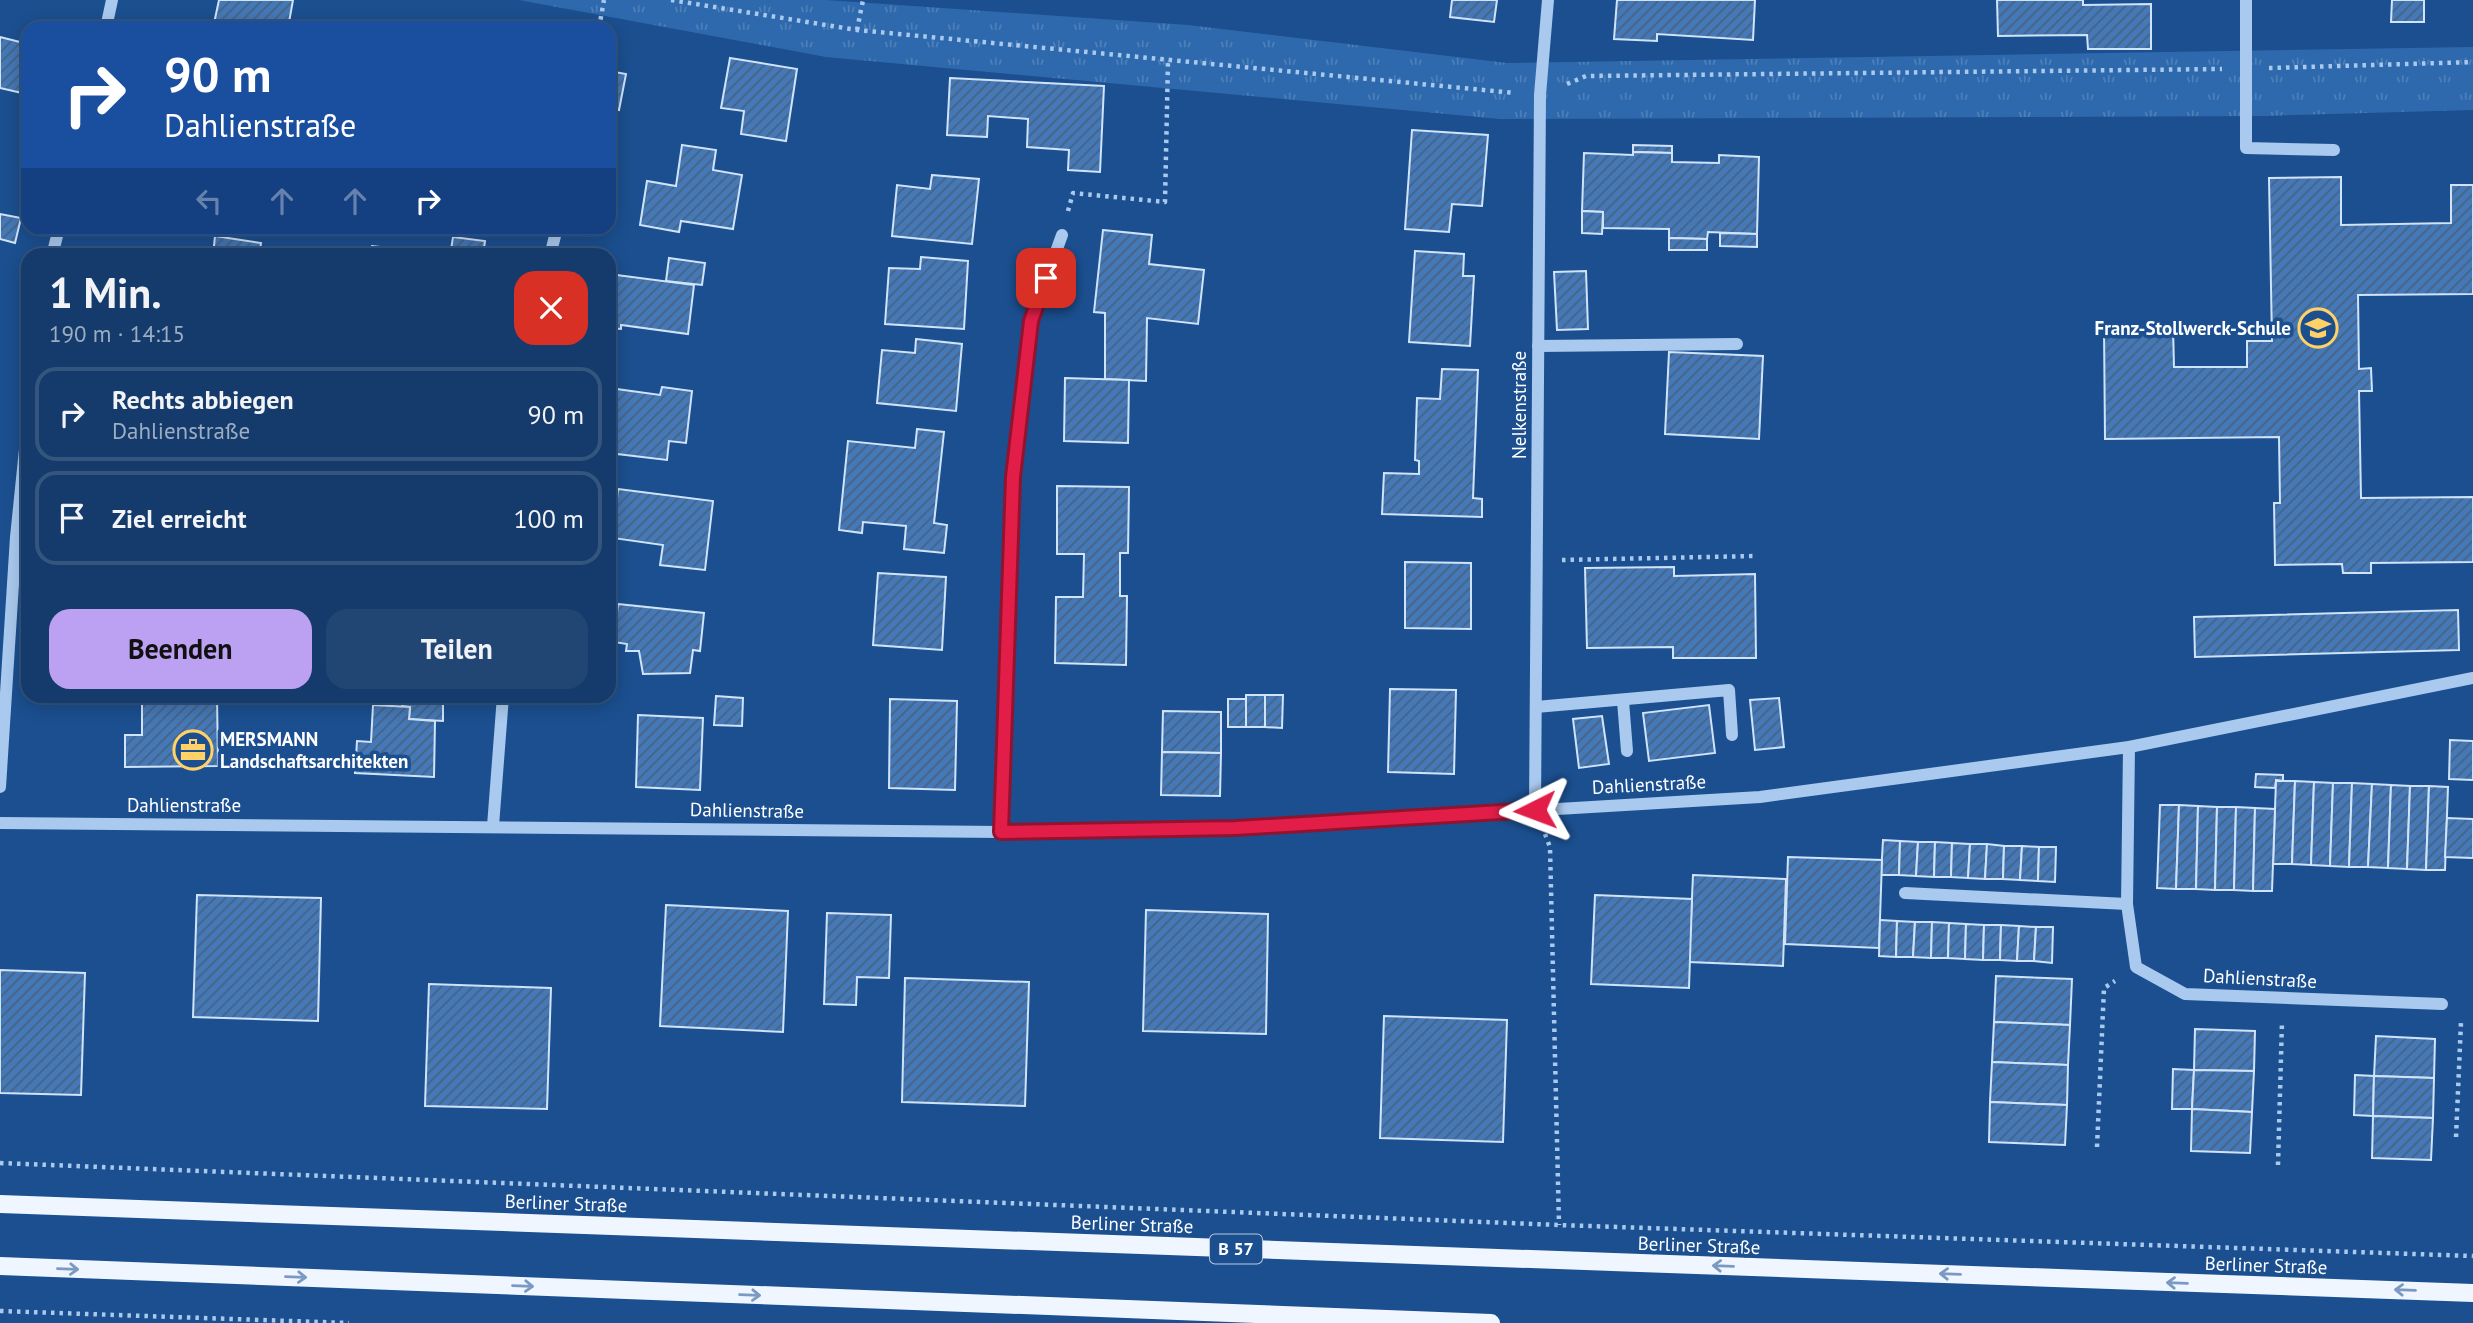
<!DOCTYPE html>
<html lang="de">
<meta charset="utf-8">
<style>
body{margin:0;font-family:"PT Sans",sans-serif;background:#214673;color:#f1f3f6;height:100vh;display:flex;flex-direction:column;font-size:26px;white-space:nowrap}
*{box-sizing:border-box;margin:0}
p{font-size:23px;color:#9dadc1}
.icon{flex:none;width:38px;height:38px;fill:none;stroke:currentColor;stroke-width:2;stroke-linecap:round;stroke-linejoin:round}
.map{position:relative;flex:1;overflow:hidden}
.panel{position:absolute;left:21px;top:248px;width:595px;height:455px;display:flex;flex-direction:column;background:#143b6b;border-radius:21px;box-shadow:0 4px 18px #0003,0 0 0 2px #33557e}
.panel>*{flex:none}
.top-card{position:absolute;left:21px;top:21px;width:595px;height:214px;border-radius:21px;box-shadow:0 4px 18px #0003,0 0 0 2px #33557e;background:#1a4fa0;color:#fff;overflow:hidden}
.pin{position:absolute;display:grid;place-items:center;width:60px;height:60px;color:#fff;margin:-30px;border-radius:14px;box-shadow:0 4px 10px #0006}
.me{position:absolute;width:77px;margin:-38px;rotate:267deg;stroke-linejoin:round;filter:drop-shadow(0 0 5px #0008)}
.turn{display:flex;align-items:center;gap:24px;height:147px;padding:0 28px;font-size:32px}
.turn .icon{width:91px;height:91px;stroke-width:2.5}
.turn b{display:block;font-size:49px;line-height:60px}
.lanes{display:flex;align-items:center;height:66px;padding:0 28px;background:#0003;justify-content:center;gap:35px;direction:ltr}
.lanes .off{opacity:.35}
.round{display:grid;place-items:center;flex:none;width:74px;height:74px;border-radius:21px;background:#214673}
.headline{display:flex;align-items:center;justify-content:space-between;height:119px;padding:0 28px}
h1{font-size:42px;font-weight:800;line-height:52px}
.button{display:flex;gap:14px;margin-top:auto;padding:14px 28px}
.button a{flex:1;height:80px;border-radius:21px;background:#bca0f2;color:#111;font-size:28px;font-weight:800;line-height:80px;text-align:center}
.button a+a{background:#214673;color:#f1f3f6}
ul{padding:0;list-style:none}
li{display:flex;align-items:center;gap:21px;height:94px;margin:0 14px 10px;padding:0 14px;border:4px solid #33557e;border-radius:21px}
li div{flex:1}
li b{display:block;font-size:26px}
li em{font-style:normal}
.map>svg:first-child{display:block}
</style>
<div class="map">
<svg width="2473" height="1323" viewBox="0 0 2473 1323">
<defs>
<pattern id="grass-tufts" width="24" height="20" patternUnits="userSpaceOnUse" patternTransform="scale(1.75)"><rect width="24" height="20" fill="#2e69ad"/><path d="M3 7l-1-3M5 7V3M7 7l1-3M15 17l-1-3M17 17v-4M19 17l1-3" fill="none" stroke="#4d80b9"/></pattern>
<pattern id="building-hatch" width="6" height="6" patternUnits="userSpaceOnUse" patternTransform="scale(1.75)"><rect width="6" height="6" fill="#4478b7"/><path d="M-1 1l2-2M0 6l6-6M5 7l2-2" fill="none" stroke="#486282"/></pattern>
</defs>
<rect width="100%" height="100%" fill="#1b4f8f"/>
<!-- grass -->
<path fill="url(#grass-tufts)" d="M519,0H826L1188,25L1507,63L2473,47V110L2264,116L1500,119L826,57Z"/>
<!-- building -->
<g fill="url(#building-hatch)" stroke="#cfe3fa" stroke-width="2">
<path d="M219,0H293L288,28H213Z"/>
<path d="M1452,0H1497L1494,22L1450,17Z"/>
<path d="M1617,0H1755L1753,40L1657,34V41L1614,39Z"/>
<path d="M1997,0H2083V5L2151,4V49H2088L2087,35L1998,36Z"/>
<path d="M2392,0H2424V22H2391Z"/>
<path d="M491,23L526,28H491Z"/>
<path d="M0,37L28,44V65L22,93L0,88Z"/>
<path d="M730,58L797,69L786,141L741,134L744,111L721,108Z"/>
<path d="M609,71L626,74L619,110L609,108Z"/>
<path d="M950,78L1104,86L1100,172L1068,170L1069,150L1027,147L1028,119L988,116L987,137L947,135Z"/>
<path d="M1412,130L1488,135L1482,206L1452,204L1449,232L1405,229Z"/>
<path d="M682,145L716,150L713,170L742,175L733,229L681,221L679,232L640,225L647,181L676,186Z"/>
<path d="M1633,145L1672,146V153L1633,152Z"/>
<path d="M1633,152L1672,153V162L1719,163V155L1759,157L1757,234L1708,232L1707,239L1669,238V229L1603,228V212L1582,211L1584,153L1633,155Z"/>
<path d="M932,175L979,179L972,244L892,236L897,185L930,189Z"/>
<path d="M2341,177V225L2451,223V185H2473V294L2358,295L2359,369L2371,368L2372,391H2359L2361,498L2473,497V562L2371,563V573H2343L2342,564L2275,565L2274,503H2280L2279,437L2105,439L2104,327L2173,326L2174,367H2247V341H2272L2269,178Z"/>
<path d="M1582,211L1603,212L1602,234L1582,233Z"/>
<path d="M0,214L21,218L15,243L0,239Z"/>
<path d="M1103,230L1152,235L1149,264L1204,270L1198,324L1147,318L1146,381L1105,379V313L1094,312Z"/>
<path d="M1720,233L1757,234V247L1720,246Z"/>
<path d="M215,236L261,243L259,256H213Z"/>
<path d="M453,237L485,241L483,256H450Z"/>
<path d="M1669,238L1707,239V250H1669Z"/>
<path d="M372,246L404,250V256H370Z"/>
<path d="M404,250L449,256H404Z"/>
<path d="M1415,251L1464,254L1463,276H1474L1470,346L1409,342Z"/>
<path d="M921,257L968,261L964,329L885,324L889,268L920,269Z"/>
<path d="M669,258L705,263L702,285L666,281Z"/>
<path d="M1586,271L1588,329L1557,330L1554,272Z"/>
<path d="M609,274L694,285L688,334L621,325V329L609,328Z"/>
<path d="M916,339L962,344L956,411L877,403L882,350L915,353Z"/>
<path d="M1669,352L1763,356L1759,439L1665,434Z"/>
<path d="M1442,369L1478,370L1473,498L1482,499V517L1382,514L1384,473L1419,474V461L1415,460L1417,398L1440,399Z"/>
<path d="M1065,378L1129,380L1128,443L1064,441Z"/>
<path d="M662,387L692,391L686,443L669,441L667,460L609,453V388L660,395Z"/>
<path d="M917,429L944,432L934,523L947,525L944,553L904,549L906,526L863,522L862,533L839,530L848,441L915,448Z"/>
<path d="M1057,486L1129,487L1128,553H1120V596H1127L1126,665L1055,663L1056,597H1083L1084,554H1057Z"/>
<path d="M618,489L713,501L705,570L660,565L663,545L613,538Z"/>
<path d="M1405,562L1471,563V629L1405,628Z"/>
<path d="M1674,567V576L1755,574L1756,658H1673V647L1587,648L1585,568Z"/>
<path d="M878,573L946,577L942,650L873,645Z"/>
<path d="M618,604L704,613L700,651L693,650L690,673L643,674L639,651H626L627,644L614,642Z"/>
<path d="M2458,610L2459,650L2195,657L2194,617Z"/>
<path d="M1390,689L1456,690L1454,774L1388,772Z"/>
<rect x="1246" y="695" width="19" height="32"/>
<path d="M1265,695H1283L1282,728L1265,727Z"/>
<path d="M142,696H217L218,766L125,767V735H142Z"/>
<path d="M402,696H443V721L409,719L410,707L402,706Z"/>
<path d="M716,696L743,698L742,726L714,725Z"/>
<path d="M1779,698L1784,747L1755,750L1750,700Z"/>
<path d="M890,699L957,701L955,790L889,788Z"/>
<rect x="1228" y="699" width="18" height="28"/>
<path d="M373,705L410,707L409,719L435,721L434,777L355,773L357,741L371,742Z"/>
<path d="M1709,705L1715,753L1649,761L1643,713Z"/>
<path d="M1163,711L1221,712V753L1162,752Z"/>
<path d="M638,715L703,718L700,790L636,787Z"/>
<path d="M1602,716L1609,764L1579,768L1573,719Z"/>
<path d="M2450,740L2473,741V780L2449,779Z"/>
<path d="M1162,752L1221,753L1220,796L1161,795Z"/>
<path d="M2256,774L2283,775V781L2276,780L2275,788L2255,787Z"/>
<path d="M2276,781H2295L2292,864H2273Z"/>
<path d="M2295,781L2314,782L2311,865L2292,864Z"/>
<path d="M2314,782L2333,783L2330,866L2311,865Z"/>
<path d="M2333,783H2352L2349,867L2330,866Z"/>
<path d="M2352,783L2372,784L2368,867H2349Z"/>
<path d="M2372,784L2391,785L2388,868L2368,867Z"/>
<path d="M2391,785L2410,786L2407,869L2388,868Z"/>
<path d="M2410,786H2429L2426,870L2407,869Z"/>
<path d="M2429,786L2448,787L2445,870H2426Z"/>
<path d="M2160,805H2179L2176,889L2157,888Z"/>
<path d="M2179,805L2198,806L2196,889H2176Z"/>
<path d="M2198,806L2217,807L2215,890L2196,889Z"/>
<path d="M2217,807H2236L2234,890H2215Z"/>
<path d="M2236,807L2255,808L2253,891L2234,890Z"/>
<path d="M2255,808L2275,809L2272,891H2253Z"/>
<path d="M2447,818L2473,819V858L2445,857Z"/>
<path d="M1883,840L1900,841L1899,875H1881Z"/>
<path d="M1900,841L1918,842L1916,876L1899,875Z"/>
<path d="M1918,842H1935L1934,877L1916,876Z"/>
<path d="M1935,842L1952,843L1951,877H1934Z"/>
<path d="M1952,843L1970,844L1968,878L1951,877Z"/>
<path d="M1970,844H1987L1985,879L1968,878Z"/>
<path d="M1987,844L2004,846L2003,879H1985Z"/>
<path d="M2004,846H2022L2020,880L2003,879Z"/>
<path d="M2022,846L2039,847L2038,881L2020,880Z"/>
<path d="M2039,847H2056L2055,882L2038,881Z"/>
<path d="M1788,857L1882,860L1879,948L1785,944Z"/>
<path d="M1693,875L1786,879L1783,966L1689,962Z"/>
<path d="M197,895L321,898L318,1021L193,1017Z"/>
<path d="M1595,895L1692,899L1689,988L1591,984Z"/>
<path d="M666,905L788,911L783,1032L660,1026Z"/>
<path d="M1146,910L1268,914L1266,1034L1143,1031Z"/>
<path d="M827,913L891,915L889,978L857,977L856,1005L824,1004Z"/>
<path d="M1880,920L1897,921L1896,957L1879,956Z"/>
<path d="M1897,921L1915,922L1913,957H1896Z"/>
<path d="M1915,922H1932L1931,958L1913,957Z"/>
<path d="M1932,922L1949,923L1948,958H1931Z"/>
<path d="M1949,923L1966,924L1965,959L1948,958Z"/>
<path d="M1966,924L1984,925L1983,960L1965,959Z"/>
<path d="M1984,925H2001L2000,960H1983Z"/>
<path d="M2001,925L2019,926L2017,961L2000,960Z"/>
<path d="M2019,926L2036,927L2034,961H2017Z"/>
<path d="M2036,927H2053L2052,963L2034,961Z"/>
<path d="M0,970L85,973L81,1095L0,1093Z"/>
<path d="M1996,976L2072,979L2070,1025L1994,1022Z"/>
<path d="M905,978L1029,982L1025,1106L902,1102Z"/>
<path d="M429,984L551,988L547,1109L425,1106Z"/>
<path d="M1384,1016L1507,1020L1503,1142L1380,1138Z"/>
<path d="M1994,1022L2070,1025L2068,1065L1992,1062Z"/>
<path d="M2195,1029L2255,1031L2254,1071L2194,1070Z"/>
<path d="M2376,1036L2435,1039L2434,1078L2374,1076Z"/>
<path d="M1992,1062L2068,1065L2067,1105L1990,1102Z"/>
<path d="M2173,1069L2194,1070L2192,1109H2172Z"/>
<path d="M2194,1070L2254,1071L2252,1112L2192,1109Z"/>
<path d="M2355,1075L2374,1076L2373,1116L2354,1115Z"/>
<path d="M2374,1076L2434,1078L2433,1118L2373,1116Z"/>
<path d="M1990,1102L2067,1105L2065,1145L1989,1142Z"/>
<path d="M2192,1109L2252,1112L2250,1153L2191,1151Z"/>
<path d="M2373,1116L2433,1118L2431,1160L2372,1158Z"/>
</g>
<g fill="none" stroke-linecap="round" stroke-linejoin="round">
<!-- path -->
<g stroke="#a9c9ee" stroke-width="4.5" stroke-dasharray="3.5 5" stroke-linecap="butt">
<path d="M671,0L857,30L1515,93"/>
<path d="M599,28L604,0"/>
<path d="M857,30L863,0"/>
<path d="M2269,68L2473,62"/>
<path d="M1567,84L1586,76L2222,69"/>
<path d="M1068,211L1073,193L1165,202L1168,60"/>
<path d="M1562,560L1755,556"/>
<path d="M1545,834L1550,847L1559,1225"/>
<path d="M2456,1137L2461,1022"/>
<path d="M2097,1147L2104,988L2115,981"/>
<path d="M0,1163L1559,1225L2473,1256"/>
<path d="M2278,1165L2282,1022"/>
<path d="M0,1311L349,1323"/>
</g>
<!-- minor -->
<g stroke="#a9c9ee" stroke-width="12">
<path d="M2246,0V148L2334,150"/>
<path d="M106,28L112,0"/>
<path d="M52,256L59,228"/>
<path d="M550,256L557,228"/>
<path d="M1538,346L1737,344"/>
<path d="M1623,701L1627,751"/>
<path d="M1536,707L1729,690L1732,735"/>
<path d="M2129,747L2127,904L2136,967L2185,994L2442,1004"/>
<path d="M0,787L16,537L28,420"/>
<path d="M1535,810L1540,95L1548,0"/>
<path d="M0,823L1001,832L1236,828L1760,797L2129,747L2473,678"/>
<path d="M493,826L503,696"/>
<path d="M1001,832L1012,477L1031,321L1062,235"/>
<path d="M1905,893L2127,904"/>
</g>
<!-- major -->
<g stroke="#f0f6ff" stroke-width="18">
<path d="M0,1204L2473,1293"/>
<path d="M0,1266L1491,1323"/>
</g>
</g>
<!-- one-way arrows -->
<defs><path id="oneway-shaft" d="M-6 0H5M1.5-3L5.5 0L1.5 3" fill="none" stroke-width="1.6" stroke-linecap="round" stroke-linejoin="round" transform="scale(1.75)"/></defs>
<g stroke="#7b9ac1">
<use href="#oneway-shaft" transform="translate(1723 1266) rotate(-178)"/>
<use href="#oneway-shaft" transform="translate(68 1269) rotate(2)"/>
<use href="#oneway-shaft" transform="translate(1950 1274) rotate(-178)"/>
<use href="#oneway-shaft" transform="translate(296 1277) rotate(2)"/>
<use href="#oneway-shaft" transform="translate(2177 1283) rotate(-178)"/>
<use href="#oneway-shaft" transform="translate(523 1286) rotate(2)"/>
<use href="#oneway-shaft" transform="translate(2405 1290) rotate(-178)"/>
<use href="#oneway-shaft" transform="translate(750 1295) rotate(2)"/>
</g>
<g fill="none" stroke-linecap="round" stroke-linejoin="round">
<!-- route casing -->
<g stroke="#92132f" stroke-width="18">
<path id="route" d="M1046,278L1031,321L1013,477L1001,832L1236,828L1535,810"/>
</g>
<!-- route -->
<use href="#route" stroke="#e11d48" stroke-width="12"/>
</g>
<!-- icons -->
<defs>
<g id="school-ring" transform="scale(2.0125)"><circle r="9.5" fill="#1b4f8f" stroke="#ffd166" stroke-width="1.5"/><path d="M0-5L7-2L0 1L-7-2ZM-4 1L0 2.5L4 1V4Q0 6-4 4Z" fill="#ffd166"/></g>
<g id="office-ring" transform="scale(2.0125)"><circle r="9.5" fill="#1b4f8f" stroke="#ffd166" stroke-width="1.5"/><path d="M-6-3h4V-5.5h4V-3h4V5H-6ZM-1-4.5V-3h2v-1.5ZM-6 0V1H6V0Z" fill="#ffd166"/></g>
</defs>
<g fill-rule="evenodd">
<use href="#school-ring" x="2318" y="328"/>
<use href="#office-ring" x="193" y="750"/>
</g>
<g text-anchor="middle" stroke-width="7" stroke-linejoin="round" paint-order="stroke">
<!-- shield labels -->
<rect fill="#1b4f8f" stroke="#bbcadd" stroke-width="2" x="1210" y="1234.5" width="52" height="29" rx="5"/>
<g font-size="18" font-weight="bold" fill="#fff">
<text x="1236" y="1255">B 57</text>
</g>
<!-- poi labels -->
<g font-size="19" font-weight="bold" fill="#fff" stroke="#1b4f8f" text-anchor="end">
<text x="2291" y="335">Franz-Stollwerck-Schule</text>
<text x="220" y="746" text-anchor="start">MERSMANN<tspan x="220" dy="22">Landschaftsarchitekten</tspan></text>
</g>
<!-- street labels -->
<g font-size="19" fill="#fff" stroke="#1b4f8f">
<text transform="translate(1519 405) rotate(-90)" y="7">Nelkenstraße</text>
<text transform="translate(1649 784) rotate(-3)" y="7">Dahlienstraße</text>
<text x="184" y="812">Dahlienstraße</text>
<text transform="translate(747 810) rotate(1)" y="7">Dahlienstraße</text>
<text transform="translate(2260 978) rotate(3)" y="7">Dahlienstraße</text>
<text transform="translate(566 1203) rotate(2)" y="7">Berliner Straße</text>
<text transform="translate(1132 1224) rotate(2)" y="7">Berliner Straße</text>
<text transform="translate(1699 1245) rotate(2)" y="7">Berliner Straße</text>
<text transform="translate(2266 1265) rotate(2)" y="7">Berliner Straße</text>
</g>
</g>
</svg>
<div class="pin" style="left:1046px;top:278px;background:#d93025"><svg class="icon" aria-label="arrive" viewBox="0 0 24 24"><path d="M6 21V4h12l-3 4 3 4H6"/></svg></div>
<svg class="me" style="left:1535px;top:810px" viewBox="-20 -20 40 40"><path d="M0-17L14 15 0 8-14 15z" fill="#e11d48" stroke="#fff" stroke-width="4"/></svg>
<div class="top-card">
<div class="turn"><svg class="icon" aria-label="right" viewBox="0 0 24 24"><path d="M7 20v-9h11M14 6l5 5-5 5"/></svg><div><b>90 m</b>Dahlienstraße</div></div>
<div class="lanes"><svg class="icon off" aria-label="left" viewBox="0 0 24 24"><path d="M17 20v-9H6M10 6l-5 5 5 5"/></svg><svg class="icon off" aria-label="ahead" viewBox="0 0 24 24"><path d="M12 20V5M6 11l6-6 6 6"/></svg><svg class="icon off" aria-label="ahead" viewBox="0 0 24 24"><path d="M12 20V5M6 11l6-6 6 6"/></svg><svg class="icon" aria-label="right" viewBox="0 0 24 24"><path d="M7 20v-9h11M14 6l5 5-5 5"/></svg></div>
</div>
<section class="panel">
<div class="headline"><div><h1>1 Min.</h1><p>190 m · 14:15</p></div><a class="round" style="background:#d93025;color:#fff"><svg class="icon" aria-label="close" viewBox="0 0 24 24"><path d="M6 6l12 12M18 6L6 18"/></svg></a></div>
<ul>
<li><svg class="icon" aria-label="right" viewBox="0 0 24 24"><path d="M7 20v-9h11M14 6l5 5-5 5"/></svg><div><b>Rechts abbiegen</b><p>Dahlienstraße</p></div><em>90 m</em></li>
<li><svg class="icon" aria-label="arrive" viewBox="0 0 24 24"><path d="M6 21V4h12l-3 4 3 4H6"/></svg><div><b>Ziel erreicht</b></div><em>100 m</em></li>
</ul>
<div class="button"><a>Beenden</a><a>Teilen</a></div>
</section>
</div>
